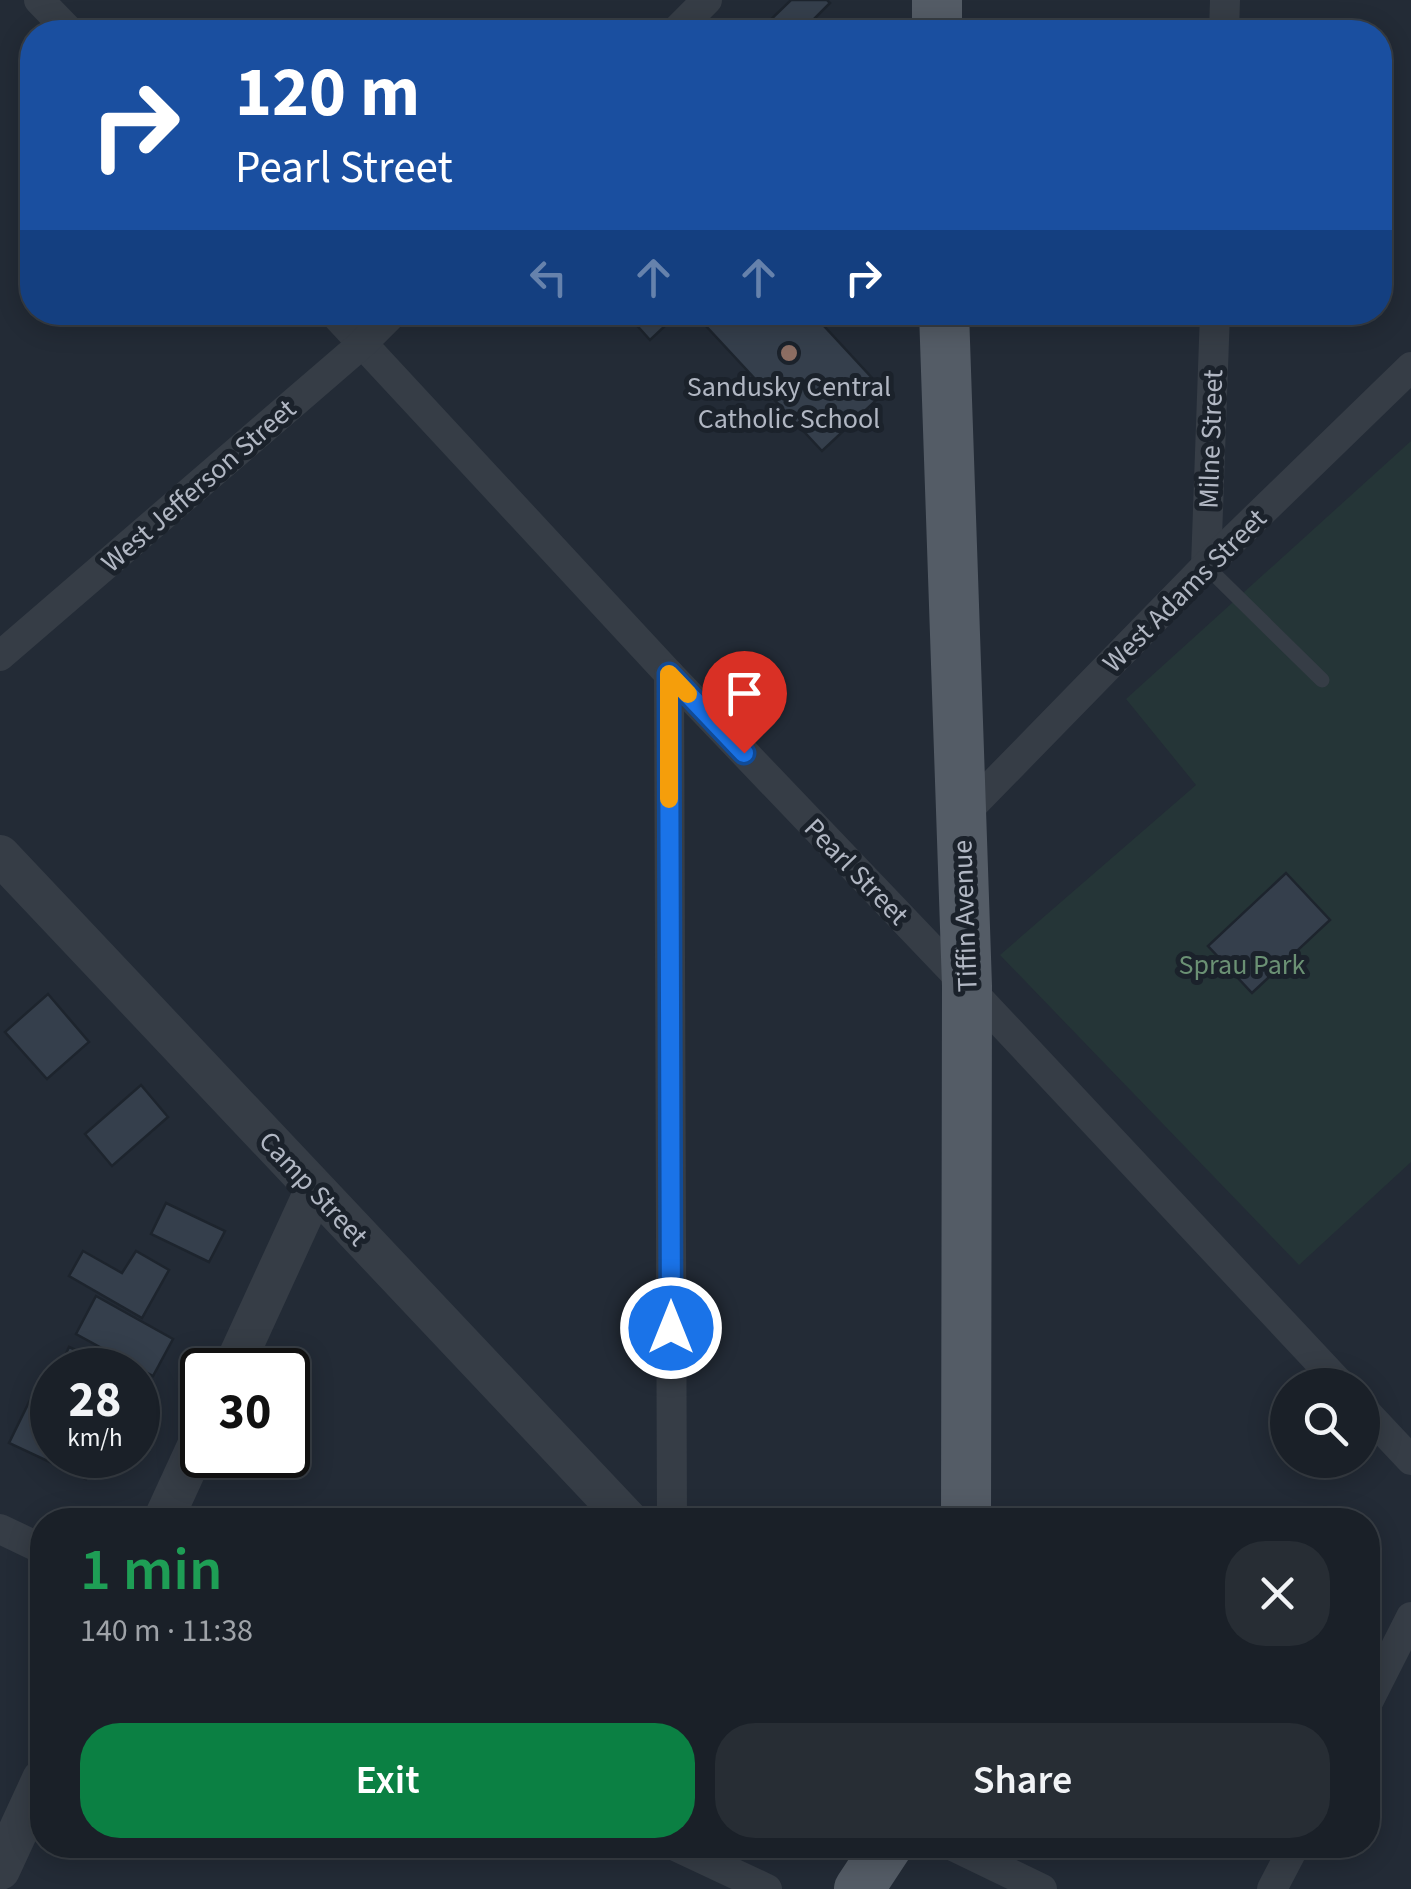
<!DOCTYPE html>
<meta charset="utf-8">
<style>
body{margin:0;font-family:"Source Sans 3",sans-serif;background:#272d34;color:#f1f3f6;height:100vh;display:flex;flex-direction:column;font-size:38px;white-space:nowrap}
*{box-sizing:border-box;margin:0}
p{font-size:32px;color:#9fa3a8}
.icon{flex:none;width:55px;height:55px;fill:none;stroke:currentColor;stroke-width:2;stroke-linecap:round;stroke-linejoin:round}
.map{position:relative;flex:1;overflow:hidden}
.side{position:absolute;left:30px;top:1508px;width:1350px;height:350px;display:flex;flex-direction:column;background:#1a2028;border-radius:40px;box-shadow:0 5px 25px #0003,0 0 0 2px #383e45}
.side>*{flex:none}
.banner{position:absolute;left:20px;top:20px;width:1372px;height:305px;border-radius:40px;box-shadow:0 5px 25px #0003,0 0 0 2px #383e45;background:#1a4fa0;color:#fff;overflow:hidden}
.tools{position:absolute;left:1270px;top:1368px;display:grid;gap:20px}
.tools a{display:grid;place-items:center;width:110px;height:110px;border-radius:50%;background:#1a2028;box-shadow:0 5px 25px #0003,0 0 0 2px #383e45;font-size:50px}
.speed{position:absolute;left:30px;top:1348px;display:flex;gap:20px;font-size:50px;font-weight:700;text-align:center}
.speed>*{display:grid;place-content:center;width:130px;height:130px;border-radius:50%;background:#1a2028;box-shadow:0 5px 25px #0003,0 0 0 2px #383e45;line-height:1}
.speed small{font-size:25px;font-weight:400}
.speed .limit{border:5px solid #111;border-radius:15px;background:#fff;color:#111}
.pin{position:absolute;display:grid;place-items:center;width:85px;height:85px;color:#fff;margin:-102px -42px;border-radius:50% 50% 50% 0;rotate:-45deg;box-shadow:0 0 10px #0007}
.pin .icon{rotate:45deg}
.me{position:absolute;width:110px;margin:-55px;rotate:0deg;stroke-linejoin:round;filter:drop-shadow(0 0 8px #0008)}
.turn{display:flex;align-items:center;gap:35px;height:210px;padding:0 50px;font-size:45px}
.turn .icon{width:130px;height:130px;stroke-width:2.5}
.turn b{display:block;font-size:70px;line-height:85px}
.lanes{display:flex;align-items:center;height:95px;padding:0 50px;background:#0003;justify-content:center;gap:50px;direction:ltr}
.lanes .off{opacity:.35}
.round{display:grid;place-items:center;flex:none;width:105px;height:105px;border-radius:40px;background:#272d34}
.overview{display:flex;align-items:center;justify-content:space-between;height:170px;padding:0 50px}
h1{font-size:60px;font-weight:600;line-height:75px;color:#1e9e55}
.button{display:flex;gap:20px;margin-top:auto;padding:20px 50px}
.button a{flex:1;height:115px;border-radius:40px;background:#0b8043;color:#fff;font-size:40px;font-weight:600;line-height:115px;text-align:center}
.button a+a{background:#272d34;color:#f1f3f6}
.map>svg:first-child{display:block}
</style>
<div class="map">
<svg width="1411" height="1889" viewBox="0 0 1411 1889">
<rect width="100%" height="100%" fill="#232b36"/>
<!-- green -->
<path fill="#253537" d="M1411,441V1162L1299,1265L1000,955L1196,785L1126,699Z"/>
<!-- building -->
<g fill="#353f4c" stroke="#1d242d" stroke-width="2.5">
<path d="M791,0H827L830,3L807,26L813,32H758Z"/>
<path d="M625,312H680L650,340Z"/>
<path d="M693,312H811L885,392L822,451Z"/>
<path d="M1286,873L1330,920L1252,993L1208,946Z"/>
<path d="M48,994L89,1042L47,1079L5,1032Z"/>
<path d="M141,1085L168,1117L112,1166L85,1134Z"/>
<path d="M166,1203L225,1231L209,1262L151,1234Z"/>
<path d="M83,1251L122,1273L136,1251L169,1270L142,1318L69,1276Z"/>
<path d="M96,1296L173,1339L153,1376L76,1334Z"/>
<path d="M69,1347L120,1370H59Z"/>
<path d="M33,1394L52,1403V1455H97L86,1479L9,1443Z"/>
</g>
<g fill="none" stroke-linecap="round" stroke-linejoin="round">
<!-- service -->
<path stroke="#363d46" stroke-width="15" d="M1206,566L1322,680"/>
<!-- minor -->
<g stroke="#363d46" stroke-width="30">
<path d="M39,0L70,32"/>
<path d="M675,32L707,0"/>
<path d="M1224,32L1225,0"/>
<path d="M333,312L669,674L967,986L1341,1385"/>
<path d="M1206,566L1215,312"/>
<path d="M0,656L362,344L394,312"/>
<path d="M669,674L672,1520"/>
<path d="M961,817L1206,566L1411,367"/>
<path d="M1362,1408L1411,1460"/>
<path d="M0,1529L42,1549"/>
<path d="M1368,1702L1411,1617"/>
<path d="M673,1845L767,1889"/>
<path d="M951,1845L1042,1889"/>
<path d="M1272,1889L1295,1845"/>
</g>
<!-- tertiary -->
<g stroke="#363d46" stroke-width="40">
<path d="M0,855L628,1520"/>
<path d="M232,1370L315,1189"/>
<path d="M163,1520L202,1435"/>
<path d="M0,1870L42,1779"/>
</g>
<!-- primary -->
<g stroke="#545c66" stroke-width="50">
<path d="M937,32V0"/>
<path d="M944,312L967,986L966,1520"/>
<path d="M859,1889L888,1845"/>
</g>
</g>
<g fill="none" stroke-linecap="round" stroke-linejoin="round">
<!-- route casing -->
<g stroke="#114b97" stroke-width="25">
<path id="route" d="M671,1328L669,674L744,753"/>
</g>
<!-- route -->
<use href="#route" stroke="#1a73e8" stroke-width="18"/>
<!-- slow -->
<path stroke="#f59e0b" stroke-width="18" d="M669,799V674L688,694"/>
</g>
<!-- markers -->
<circle fill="#8d6e63" stroke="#1b222b" stroke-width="4" cx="789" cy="353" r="10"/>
<g text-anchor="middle" stroke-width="10" stroke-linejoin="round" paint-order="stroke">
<!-- poi labels -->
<g font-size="28" fill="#b1b7c3" stroke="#1b222b">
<text x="789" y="396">Sandusky Central<tspan x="789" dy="32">Catholic School</tspan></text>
</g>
<!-- street labels -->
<g font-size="28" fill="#b1b7c3" stroke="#1b222b">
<text transform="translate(1210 439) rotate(-88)" y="10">Milne Street</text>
<text transform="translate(198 485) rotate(-41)" y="10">West Jefferson Street</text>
<text transform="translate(1184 590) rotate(-45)" y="10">West Adams Street</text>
<text transform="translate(857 871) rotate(46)" y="10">Pearl Street</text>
<text transform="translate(964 916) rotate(-92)" y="10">Tiffin Avenue</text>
<text transform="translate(314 1188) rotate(47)" y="10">Camp Street</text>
</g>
<!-- park labels -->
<g font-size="28" fill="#6b9174" stroke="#1b222b">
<text x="1242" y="974">Sprau Park</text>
</g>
</g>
</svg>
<div class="tools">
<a><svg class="icon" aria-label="search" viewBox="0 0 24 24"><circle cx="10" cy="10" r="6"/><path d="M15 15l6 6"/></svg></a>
</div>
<div class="speed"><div>28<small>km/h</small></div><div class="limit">30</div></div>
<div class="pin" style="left:744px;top:753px;background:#d93025"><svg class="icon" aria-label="arrive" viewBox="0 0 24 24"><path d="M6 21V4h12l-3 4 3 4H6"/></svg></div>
<svg class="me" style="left:671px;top:1328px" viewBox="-20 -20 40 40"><circle r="17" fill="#1a73e8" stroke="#fff" stroke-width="3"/><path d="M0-11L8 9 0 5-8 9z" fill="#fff"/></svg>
<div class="banner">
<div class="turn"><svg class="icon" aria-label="right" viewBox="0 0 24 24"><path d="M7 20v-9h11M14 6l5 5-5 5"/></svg><div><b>120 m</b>Pearl Street</div></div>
<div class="lanes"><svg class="icon off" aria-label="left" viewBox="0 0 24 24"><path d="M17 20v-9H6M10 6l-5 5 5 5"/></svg><svg class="icon off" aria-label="ahead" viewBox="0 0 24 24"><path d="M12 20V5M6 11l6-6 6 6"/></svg><svg class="icon off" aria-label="ahead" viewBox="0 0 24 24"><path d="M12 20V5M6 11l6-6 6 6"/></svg><svg class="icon" aria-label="right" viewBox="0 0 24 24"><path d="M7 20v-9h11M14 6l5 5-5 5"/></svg></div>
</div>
<section class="side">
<div class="overview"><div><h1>1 min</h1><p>140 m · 11:38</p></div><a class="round"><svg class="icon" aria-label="close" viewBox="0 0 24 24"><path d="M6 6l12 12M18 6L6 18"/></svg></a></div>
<div class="button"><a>Exit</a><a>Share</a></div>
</section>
</div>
